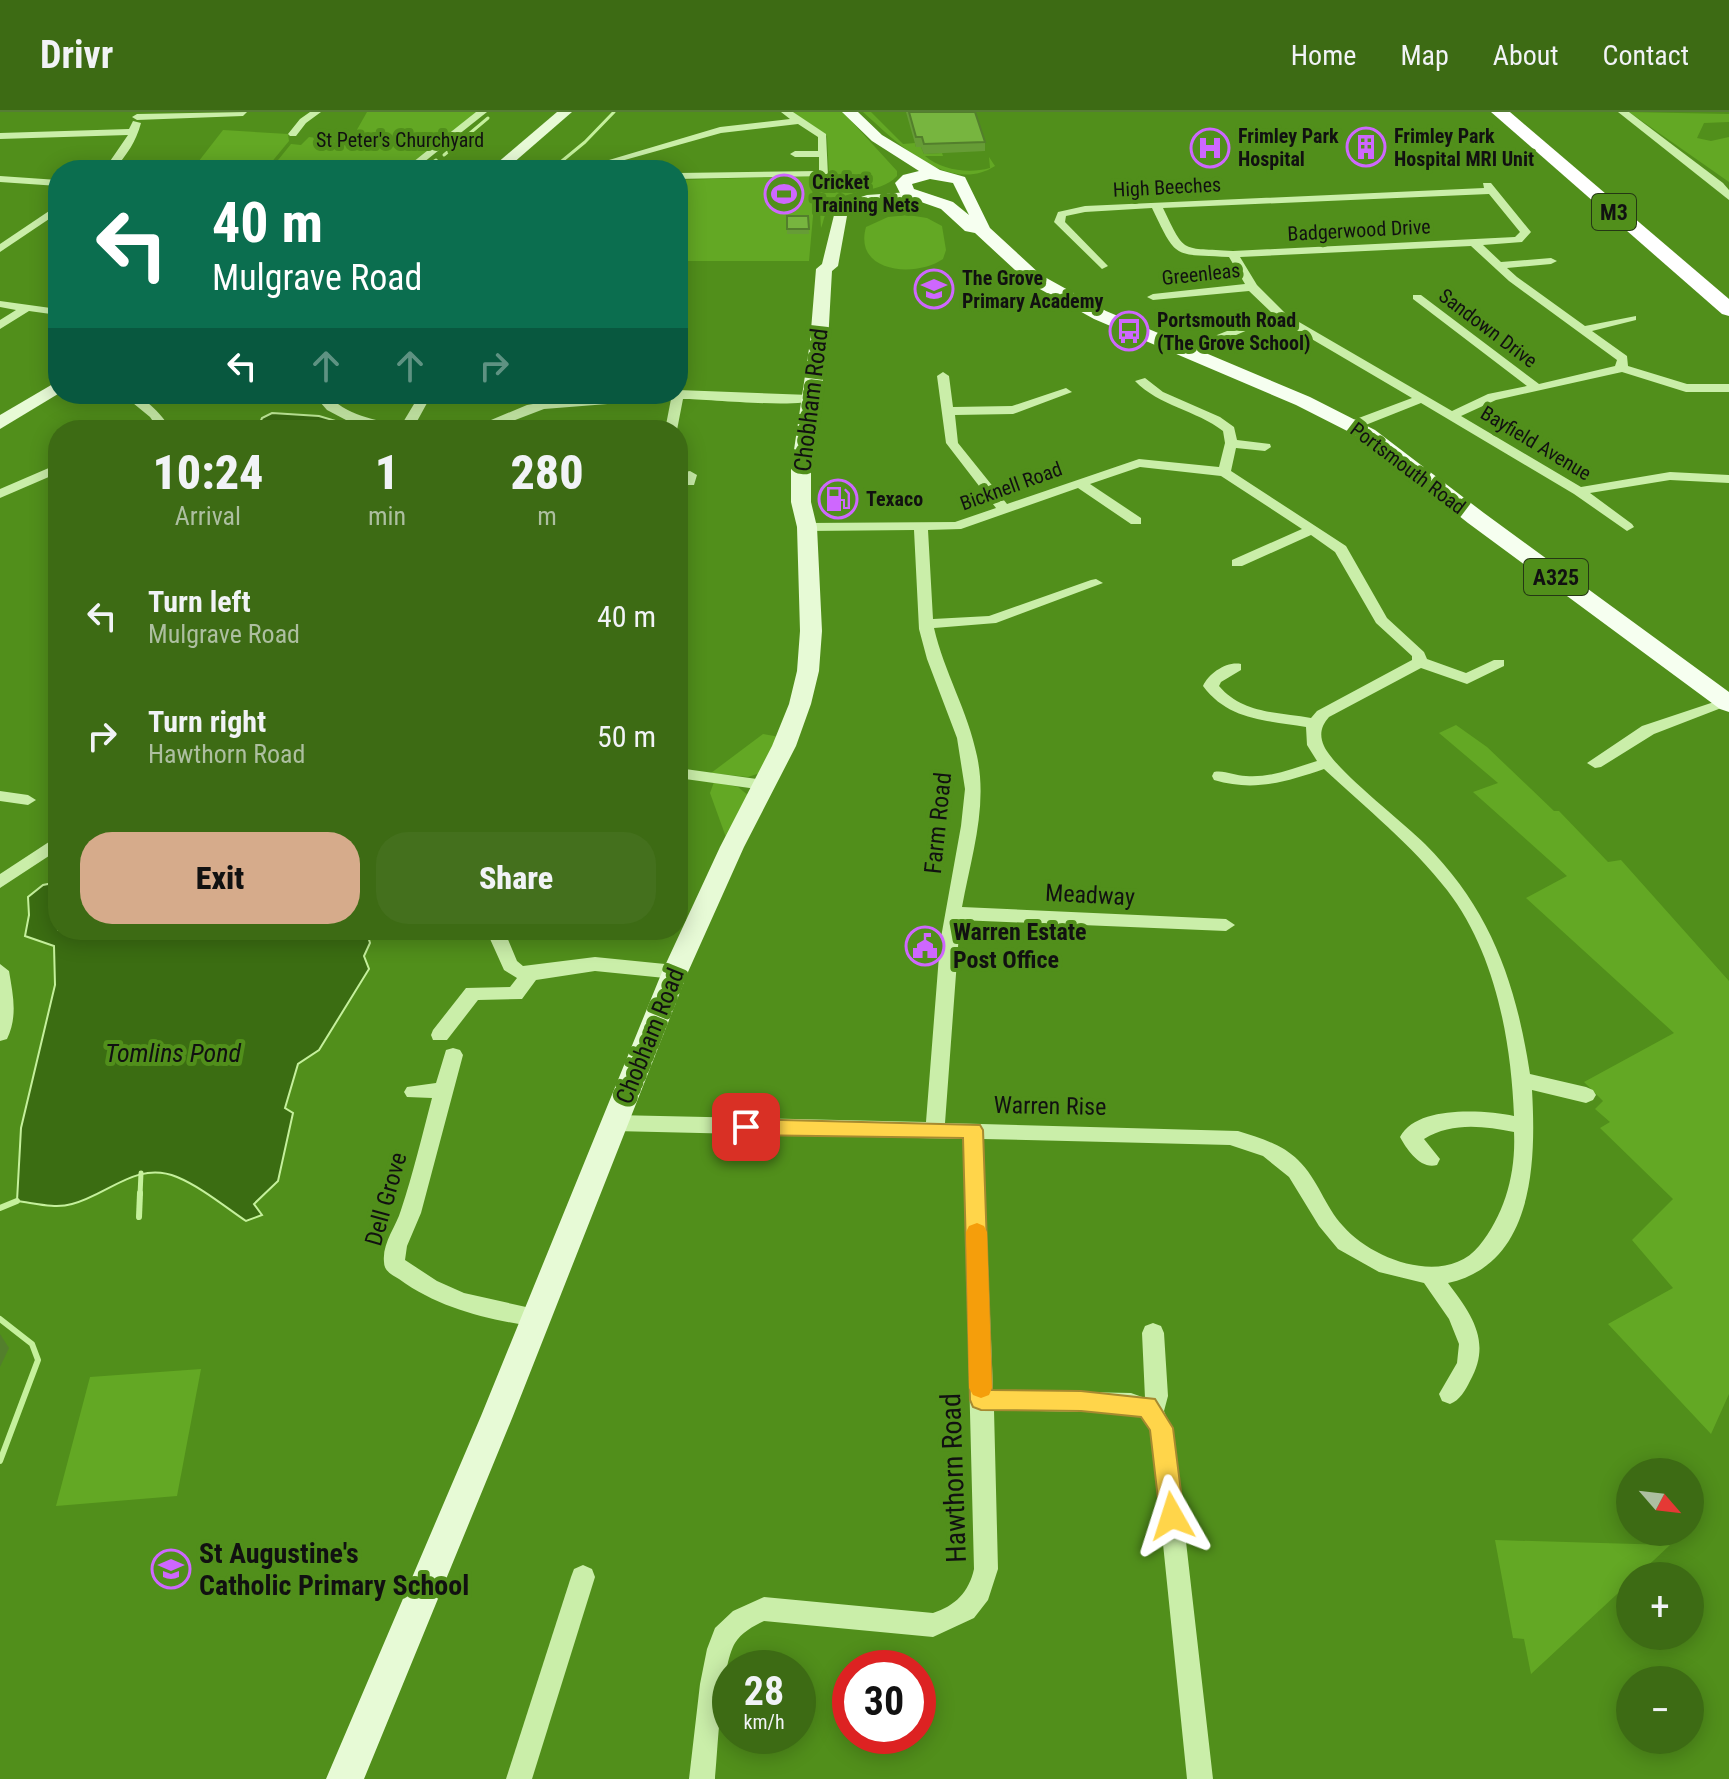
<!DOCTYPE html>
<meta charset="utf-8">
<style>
body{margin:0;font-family:"Roboto Condensed",sans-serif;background:#44701d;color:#f1f3f6;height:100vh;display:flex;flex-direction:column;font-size:30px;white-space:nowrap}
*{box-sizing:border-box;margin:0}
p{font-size:26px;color:#adbfa0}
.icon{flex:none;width:44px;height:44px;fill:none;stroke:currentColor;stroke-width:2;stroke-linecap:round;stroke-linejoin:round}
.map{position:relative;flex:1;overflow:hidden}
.details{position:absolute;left:48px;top:308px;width:640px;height:520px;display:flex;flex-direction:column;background:#3d6b14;border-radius:32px;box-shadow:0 4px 20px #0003}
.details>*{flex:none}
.banner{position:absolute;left:48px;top:48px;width:640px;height:244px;border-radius:32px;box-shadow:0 4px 20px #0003;background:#0b6e4f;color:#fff;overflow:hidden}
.needle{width:52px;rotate:118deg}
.tools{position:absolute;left:1616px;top:1346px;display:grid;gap:16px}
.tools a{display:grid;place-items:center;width:88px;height:88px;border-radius:50%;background:#3d6b14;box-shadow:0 4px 20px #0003;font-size:40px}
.speed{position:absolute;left:712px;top:1538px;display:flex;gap:16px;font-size:40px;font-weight:700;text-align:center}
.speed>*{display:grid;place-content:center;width:104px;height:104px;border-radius:50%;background:#3d6b14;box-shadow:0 4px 20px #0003;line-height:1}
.speed small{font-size:20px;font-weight:400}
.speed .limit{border:12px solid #d22;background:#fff;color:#111}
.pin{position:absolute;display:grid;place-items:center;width:68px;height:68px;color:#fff;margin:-34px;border-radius:16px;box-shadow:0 4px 12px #0006}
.me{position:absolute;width:88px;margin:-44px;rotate:354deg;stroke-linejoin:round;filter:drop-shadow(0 0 6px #0008)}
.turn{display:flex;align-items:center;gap:28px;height:168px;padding:0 32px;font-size:36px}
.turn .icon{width:104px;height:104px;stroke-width:2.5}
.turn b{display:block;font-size:56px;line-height:68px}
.lanes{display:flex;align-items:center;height:76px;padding:0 32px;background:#0003;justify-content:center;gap:40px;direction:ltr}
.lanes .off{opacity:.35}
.eta{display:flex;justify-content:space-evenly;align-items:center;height:136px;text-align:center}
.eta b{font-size:48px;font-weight:800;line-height:56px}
.primary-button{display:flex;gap:16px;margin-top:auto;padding:16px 32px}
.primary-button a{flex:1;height:92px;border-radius:32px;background:#d6ab8b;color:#111;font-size:32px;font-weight:800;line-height:92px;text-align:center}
.primary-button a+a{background:#44701d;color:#f1f3f6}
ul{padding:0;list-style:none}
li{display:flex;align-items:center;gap:24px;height:120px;padding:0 32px}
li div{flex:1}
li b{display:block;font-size:30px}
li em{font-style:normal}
header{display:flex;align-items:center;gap:48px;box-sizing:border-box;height:112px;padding:0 40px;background:#3d6b14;border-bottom:2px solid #567e34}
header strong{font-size:38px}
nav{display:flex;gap:44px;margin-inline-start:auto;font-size:28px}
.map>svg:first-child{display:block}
</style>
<header>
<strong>Drivr</strong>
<nav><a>Home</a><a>Map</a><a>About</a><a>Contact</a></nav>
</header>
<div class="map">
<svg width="1729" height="1667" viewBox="0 0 1729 1667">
<rect width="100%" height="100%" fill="#518f1b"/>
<!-- green -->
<g fill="#63a824">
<path d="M367,0H481L407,58H270L291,32L301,33L309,25L350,30Z"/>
<path d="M790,0H843L897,59V64C879,84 841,74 827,98C824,104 823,112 821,116L818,64H829L827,24Z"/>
<path d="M863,0H871L903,32L915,31L916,35H921L924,42L942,41L943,44H925C942,58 968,62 990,56L989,45L995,54C949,84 894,28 863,0Z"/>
<path d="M1629,0L1729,2V10L1704,11L1697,26L1711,29L1729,25V70Z"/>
<path d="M223,18L288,22L289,29L265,58L195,54Z"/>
<path d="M812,64L813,104L809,149H678V68Z"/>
<path d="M908,103L927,106L942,114L946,138L943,147C916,166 853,161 866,115L888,105Z"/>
<path d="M1456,613L1487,635L1554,699H1559L1608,750L1621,748L1729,869V1282L1711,1322L1608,1212L1673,1176L1632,1128L1673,1087L1600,1016L1610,1010L1595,997L1603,989L1584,970L1674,921L1526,786L1567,764L1473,680L1498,671L1439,621Z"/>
<path d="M763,622L780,625L760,661L748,665L711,661Z"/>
<path d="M714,670L738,675L749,684L727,728L710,681Z"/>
<path d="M201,1257L177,1384L56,1394L90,1265Z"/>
<path d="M1495,1428L1670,1433L1637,1464H1630V1470L1531,1562L1524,1527L1513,1526Z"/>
</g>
<!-- water -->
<g fill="#3b6d12" stroke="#c5f09c" stroke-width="2">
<path d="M272,301L319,304L336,309L331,318H257L262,306Z"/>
<path d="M58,770V818H366L370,831L364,844L369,857L319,938L298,952L285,996L293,1001L278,1069L254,1092L262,1103L246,1109C224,1094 201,1075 177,1065C137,1048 108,1083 72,1092C55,1097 34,1091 17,1089L21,1016L55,873L54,834L25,824L29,803L28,785L43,773Z"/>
</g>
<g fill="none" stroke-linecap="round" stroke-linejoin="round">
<!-- stream-far2 -->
<g stroke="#c5f09c" stroke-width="3">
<path d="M444,43L488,6"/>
<path d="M420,58L436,48"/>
<path d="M551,58L585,30L614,0"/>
</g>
<!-- stream-far1 -->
<path stroke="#c5f09c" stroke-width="5" d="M140,1083L141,1061"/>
<!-- stream -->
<g stroke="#c5f09c" stroke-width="6">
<path d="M0,1096L17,1089"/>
<path d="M139,1105L140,1081"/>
<path d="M0,1207L32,1232L38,1248L0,1349"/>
</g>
<!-- street -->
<g fill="#caeea9" fill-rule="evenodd">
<path d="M247,0L243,4L137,8L132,5L137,2Z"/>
<path d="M310,0H321L306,11L296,24H290L288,22L300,7Z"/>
<path d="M476,0H487L414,58H403Z"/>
<path d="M781,0H793L826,22L828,64L678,67V61L819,59V45H795L790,42L795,39H818V25L798,12L721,21L614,51L609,48L720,15L790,7Z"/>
<path d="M1618,0H1629L1723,71L1729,78V88Z"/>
<path d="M133,9L141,11C136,30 127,42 114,58H104L128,23L0,27V21L129,17Z"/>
<path d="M0,64L58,68V74L0,70Z"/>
<path d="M1483,71H1491L1531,120L1522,130L1483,133L1501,150L1551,146L1557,149L1551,152L1507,156L1517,165L1585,214L1636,204V208L1592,219L1627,244L1628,254L1687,272H1729V280H1686L1622,260L1496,288L1461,304L1581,375L1670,360L1729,363V371L1670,368L1590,381L1632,412L1634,415L1627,419L1574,382L1421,291L1358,316H1348V310L1412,286L1281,209L1250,217L1190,243H1182V237L1242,213L1275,204L1249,179L1153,188L1147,185L1153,182L1245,172L1229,145C1173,142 1177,148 1152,96L1085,100L1066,104L1065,110L1108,154L1102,157L1054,110L1058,100L1085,94L1484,76ZM1489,82L1520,120L1515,125L1233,139C1181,135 1186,144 1163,96ZM1471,134L1509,169L1617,248L1615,254L1539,272L1421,183H1413V187L1527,274L1488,282L1452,299L1287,203L1257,173L1240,145Z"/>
<path d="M58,93V101L0,140V132Z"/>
<path d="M0,189L58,197V203L29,199L0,217V208L16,198L0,195Z"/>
<path d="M943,260L949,264L953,295L1012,294L1066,276L1072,280L1013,302L955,303L958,331L1007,392L1139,347L1219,355L1225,331L1223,319C1196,298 1159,294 1135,269L1145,266L1163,280L1220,305L1234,315L1237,328L1270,332L1271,335L1265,339L1236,336L1231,359L1346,434L1387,506L1424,540L1427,547L1466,561L1494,548H1504V554L1467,572L1421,556L1329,605C1321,614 1319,623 1324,634C1335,658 1402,709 1425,732C1491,798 1516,871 1530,962L1586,975L1593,978L1596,983L1593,988L1586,991L1532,978C1536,1048 1535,1152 1448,1171C1472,1203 1492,1230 1470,1269C1465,1279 1460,1288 1450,1292L1442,1289L1439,1282L1457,1251L1459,1232L1449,1207L1424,1171L1379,1160L1338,1137L1319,1114L1289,1065L1263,1044L1230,1033L983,1027L993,1278L1131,1281L1145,1286L1142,1221L1145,1214L1153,1211L1161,1214L1164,1221L1168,1284L1164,1299L1174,1324L1213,1667H1187L1152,1324L1144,1306L1131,1301L994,1298L998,1457L988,1488L974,1506L933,1525L764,1509C753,1514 741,1521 735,1531C721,1554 718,1637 715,1667H689L700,1572L707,1537L715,1516L733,1499L764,1485L933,1501C955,1494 969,1480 974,1457L963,1027L614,1019L607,1017L604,1011L607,1005L614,1003L926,1010L940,831L961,714L965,677L957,626L927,547L919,517L914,418L807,419L800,415L807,411L955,410L996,396L946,331L937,264ZM1140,355L1221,364L1302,417L1232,448V454H1242L1311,423L1335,440L1376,511L1412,544V548L1317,599L1311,606C1278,600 1243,602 1219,574L1221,570L1241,558V552C1227,549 1209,561 1203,574C1229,609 1267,608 1306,615L1307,633L1317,649C1294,656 1271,666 1246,664C1235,664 1225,658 1214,660L1212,664L1214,668C1254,680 1286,670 1324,657C1366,696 1412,733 1447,778C1495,840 1511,927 1514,1004C1484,998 1417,993 1400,1025C1407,1038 1421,1058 1437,1053L1440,1047L1424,1027C1452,1010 1483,1014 1514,1020C1516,1061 1505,1102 1479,1134C1446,1175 1372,1148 1343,1114C1325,1095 1318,1067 1298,1048C1282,1032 1260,1026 1238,1019L945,1011L960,808L1226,819L1235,813L1226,807L962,795C971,745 988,695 977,644C968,599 944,560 934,516L996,511L1103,471L1096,467L1091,468L989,504L933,507L928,418L961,417L1078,376L1131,412H1141V406L1090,372Z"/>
<path d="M678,278L810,283L816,287C802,297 707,287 683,287L677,318H665L671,287L544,297L502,313L479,318H389L346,308L327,298L313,282H326C347,303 374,309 402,312L420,282H432L415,313H425L491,308L527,293L569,286L613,282H678Z"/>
<path d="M122,282C145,282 159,300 172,318H159L150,305Z"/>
<path d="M58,352V361L0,386V377Z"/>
<path d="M690,359L697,363L694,373H678V365H683L685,360Z"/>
<path d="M1729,585V593L1654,622L1601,655L1595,656L1587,651L1642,614Z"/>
<path d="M678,656L764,668L772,673L764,678L678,666Z"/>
<path d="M0,679L28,683L36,688L28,693L0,689Z"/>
<path d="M58,724V738L0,776V762Z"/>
<path d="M486,818H504L517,849L523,854L595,845L675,853L684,860L675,867L595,859L536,868L522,887L478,888L447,928H433L431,923L433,918L466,876L510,875L517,866L504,858Z"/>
<path d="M0,852L9,859C13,883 18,904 7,927L0,929Z"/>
<path d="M453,936L460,938L463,943L421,1101L407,1134L405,1148L437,1169L464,1181L544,1199L547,1206L544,1213L536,1215C487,1207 440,1197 399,1167C392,1163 384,1159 384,1150C382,1131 396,1115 401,1098C413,1062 422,1024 432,986L407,985L404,980L407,975L436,971L446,938Z"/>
<path d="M583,1453L592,1457L595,1465L532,1667H506L571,1465L574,1457Z"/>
</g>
<!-- secondary -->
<g fill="#e7fad6" fill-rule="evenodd">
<path d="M557,0H572L505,58H489Z"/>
<path d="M909,80L924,82L927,85C910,98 874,82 847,104L838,154L832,159L828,230L811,358V390L817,415L822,519L819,559L811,592L796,634L744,735L688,860L513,1304L364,1667H326L481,1304L662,860L720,735L772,634L789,592L797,559L800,519L797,415L791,390V358L810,230L816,157L822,152L835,99L852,88L867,83Z"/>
<path d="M58,269V282L0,317V303Z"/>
</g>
<!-- primary -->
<path fill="#f6fff0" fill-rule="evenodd" d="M842,0H858L882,23L940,58L965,65L990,116L1041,163L1106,199L1310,285L1375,318L1484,401L1729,580V600L1720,597L1468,411L1361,326L1296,293L1094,207L1029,171L975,121L965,119L941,97L901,83L895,71L903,63L919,59L872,29ZM930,67L953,71L969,103L953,90L914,77L912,72Z"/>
<!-- highway -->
<path fill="#fff" fill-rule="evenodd" d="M1491,0H1510L1729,187V204L1722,202Z"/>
</g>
<!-- wall -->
<g fill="#669c36">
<path d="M906,0H975L985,30V39L924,42L921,35H916Z"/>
<path d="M787,104H808L809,122H787Z"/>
<path d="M820,375L847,391V396H827L820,380Z"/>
</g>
<!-- shaded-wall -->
<path fill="#537f2c" d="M0,1222L9,1236L0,1255Z"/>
<!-- building -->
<g fill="#77b53f" stroke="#537f2c" stroke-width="2">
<path d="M909,0H975L985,30L924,32L922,25H916Z"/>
<path d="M787,104H808L809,117H787Z"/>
<path d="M837,372L847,391L827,390L820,375Z"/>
</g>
<!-- route -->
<path fill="#ffd54a" stroke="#a68a30" stroke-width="2" d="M746,1007L980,1013L983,1018L992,1278L1081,1279L1155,1287L1173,1316L1184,1404L1180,1412L1172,1415L1163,1412L1160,1404L1150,1318L1141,1305L1081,1299L981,1298L973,1295L970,1288L963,1026L746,1023L739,1020L736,1015L739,1009Z"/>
<!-- slow -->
<path fill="#f59e0b" d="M977,1111L984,1114L987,1120L992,1276L989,1283L981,1286L973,1283L969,1276L966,1120L969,1114Z"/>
<!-- icons -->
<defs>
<g id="building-ring" transform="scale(2)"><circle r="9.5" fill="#518f1b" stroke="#ce67fe" stroke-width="1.5"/><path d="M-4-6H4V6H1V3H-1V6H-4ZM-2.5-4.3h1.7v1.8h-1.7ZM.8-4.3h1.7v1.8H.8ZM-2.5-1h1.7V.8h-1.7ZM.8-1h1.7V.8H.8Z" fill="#ce67fe"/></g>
<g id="hospital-ring" transform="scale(2)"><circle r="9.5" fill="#518f1b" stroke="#ce67fe" stroke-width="1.5"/><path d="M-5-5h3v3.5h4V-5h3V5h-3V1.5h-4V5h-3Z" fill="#ce67fe"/></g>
<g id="stadium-ring" transform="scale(2)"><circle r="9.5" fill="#518f1b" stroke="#ce67fe" stroke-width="1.5"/><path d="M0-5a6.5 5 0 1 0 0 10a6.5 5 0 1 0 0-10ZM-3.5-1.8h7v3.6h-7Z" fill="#ce67fe"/></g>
<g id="school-ring" transform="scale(2)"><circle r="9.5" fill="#518f1b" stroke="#ce67fe" stroke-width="1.5"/><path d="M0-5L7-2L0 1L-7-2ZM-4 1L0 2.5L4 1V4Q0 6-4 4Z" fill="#ce67fe"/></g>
<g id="bus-ring" transform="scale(2)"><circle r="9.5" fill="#518f1b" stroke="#ce67fe" stroke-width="1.5"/><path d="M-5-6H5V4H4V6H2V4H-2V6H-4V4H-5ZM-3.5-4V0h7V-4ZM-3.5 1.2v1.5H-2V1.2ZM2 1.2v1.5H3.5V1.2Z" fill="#ce67fe"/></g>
<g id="fuel-ring" transform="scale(2)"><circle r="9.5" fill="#518f1b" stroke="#ce67fe" stroke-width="1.5"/><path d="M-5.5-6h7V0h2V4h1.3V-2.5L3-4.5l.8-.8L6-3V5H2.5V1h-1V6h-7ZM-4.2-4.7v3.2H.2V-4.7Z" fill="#ce67fe"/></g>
<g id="civic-ring" transform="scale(2)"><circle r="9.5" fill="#518f1b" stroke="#ce67fe" stroke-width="1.5"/><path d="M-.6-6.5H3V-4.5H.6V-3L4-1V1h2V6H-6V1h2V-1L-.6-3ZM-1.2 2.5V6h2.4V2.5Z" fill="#ce67fe"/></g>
</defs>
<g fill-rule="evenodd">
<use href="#building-ring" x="1366" y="35"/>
<use href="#hospital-ring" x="1210" y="36"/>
<use href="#stadium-ring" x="784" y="82"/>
<use href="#school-ring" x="934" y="177"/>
<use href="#bus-ring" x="1129" y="219"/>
<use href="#fuel-ring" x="838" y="387"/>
<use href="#civic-ring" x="925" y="834"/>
<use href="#school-ring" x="171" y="1457"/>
</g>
<g text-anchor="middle" stroke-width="8" stroke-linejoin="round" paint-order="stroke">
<!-- far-poi labels -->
<g font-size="20" font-weight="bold" fill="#111" stroke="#518f1b" text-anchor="start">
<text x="1238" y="31">Frimley Park<tspan x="1238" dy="23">Hospital</tspan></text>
<text x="1394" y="31">Frimley Park<tspan x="1394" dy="23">Hospital MRI Unit</tspan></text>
<text x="812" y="77">Cricket<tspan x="812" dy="23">Training Nets</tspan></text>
<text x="962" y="173">The Grove<tspan x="962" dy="23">Primary Academy</tspan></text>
<text x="1157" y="215">Portsmouth Road<tspan x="1157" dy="23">(The Grove School)</tspan></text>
<text x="866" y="394">Texaco</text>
</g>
<!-- far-park labels -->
<g font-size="20" fill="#111" stroke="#518f1b">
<text x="400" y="35">St Peter's Churchyard</text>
</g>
<!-- far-street labels -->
<g font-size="20" fill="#111" stroke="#518f1b">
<text transform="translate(1167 75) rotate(-3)" y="7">High Beeches</text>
<text transform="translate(1359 118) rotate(-3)" y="7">Badgerwood Drive</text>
<text transform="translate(1201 162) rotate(-6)" y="7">Greenleas</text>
<text transform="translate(1488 216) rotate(37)" y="7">Sandown Drive</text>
<text transform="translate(1536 331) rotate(31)" y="7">Bayfield Avenue</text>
<text transform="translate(1408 356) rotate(37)" y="7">Portsmouth Road</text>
<text transform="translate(1011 374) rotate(-20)" y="7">Bicknell Road</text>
</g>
<!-- shield labels -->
<g fill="#518f1b" stroke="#243714" stroke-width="2">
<rect x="1592" y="82" width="44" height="36" rx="6"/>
<rect x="1524" y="447" width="64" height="36" rx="6"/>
</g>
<g font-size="22" font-weight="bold" fill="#111">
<text x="1614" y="108">M3</text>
<text x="1556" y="473">A325</text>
</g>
<!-- street labels -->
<g font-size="24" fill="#111" stroke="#518f1b">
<text transform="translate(811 288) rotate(-83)" y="8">Chobham Road</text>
<text transform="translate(938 711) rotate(-84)" y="8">Farm Road</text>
<text transform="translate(1090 783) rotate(3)" y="8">Meadway</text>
<text transform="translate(650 924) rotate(-68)" y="8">Chobham Road</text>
<text transform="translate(1050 994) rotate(1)" y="8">Warren Rise</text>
<text transform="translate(386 1087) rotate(-74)" y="8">Dell Grove</text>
</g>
<!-- poi labels -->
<g font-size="24" font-weight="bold" fill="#111" stroke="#518f1b" text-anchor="start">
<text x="953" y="828">Warren Estate<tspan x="953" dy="28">Post Office</tspan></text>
</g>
<!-- water labels -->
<g font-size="26" font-style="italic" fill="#111" stroke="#518f1b">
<text x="173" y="950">Tomlins Pond</text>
</g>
<!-- near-street labels -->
<g font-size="28" fill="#111" stroke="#518f1b">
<text transform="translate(953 1366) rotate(-92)" y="10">Hawthorn Road</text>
</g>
<!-- near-poi labels -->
<g font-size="28" font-weight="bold" fill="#111" stroke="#518f1b" text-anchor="start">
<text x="199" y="1451">St Augustine's<tspan x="199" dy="32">Catholic Primary School</tspan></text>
</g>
</g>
</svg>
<div class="tools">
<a><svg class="needle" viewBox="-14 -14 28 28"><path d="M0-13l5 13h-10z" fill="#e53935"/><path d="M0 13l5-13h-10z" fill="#adbfa0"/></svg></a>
<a>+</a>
<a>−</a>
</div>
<div class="speed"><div>28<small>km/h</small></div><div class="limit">30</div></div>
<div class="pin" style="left:746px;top:1015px;background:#d93025"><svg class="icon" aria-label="arrive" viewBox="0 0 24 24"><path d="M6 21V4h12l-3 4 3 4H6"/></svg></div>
<svg class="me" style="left:1172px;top:1404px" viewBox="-20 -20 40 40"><path d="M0-17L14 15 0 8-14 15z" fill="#ffd54a" stroke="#fff" stroke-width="4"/></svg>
<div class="banner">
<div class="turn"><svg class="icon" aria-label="left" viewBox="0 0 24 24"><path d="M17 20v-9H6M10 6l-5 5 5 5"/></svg><div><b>40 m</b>Mulgrave Road</div></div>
<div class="lanes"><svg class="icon" aria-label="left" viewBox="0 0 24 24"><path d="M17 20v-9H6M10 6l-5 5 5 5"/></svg><svg class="icon off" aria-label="ahead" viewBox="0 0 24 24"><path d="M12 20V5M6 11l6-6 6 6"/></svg><svg class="icon off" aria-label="ahead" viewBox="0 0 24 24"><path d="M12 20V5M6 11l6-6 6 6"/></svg><svg class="icon off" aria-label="right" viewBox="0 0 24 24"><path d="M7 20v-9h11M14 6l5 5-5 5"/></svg></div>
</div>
<section class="details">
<div class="eta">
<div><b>10:24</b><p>Arrival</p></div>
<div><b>1</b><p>min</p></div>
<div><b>280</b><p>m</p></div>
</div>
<ul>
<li><svg class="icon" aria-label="left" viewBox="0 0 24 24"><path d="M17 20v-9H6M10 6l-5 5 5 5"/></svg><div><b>Turn left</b><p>Mulgrave Road</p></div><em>40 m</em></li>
<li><svg class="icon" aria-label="right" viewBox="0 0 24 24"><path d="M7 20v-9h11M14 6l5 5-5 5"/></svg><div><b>Turn right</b><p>Hawthorn Road</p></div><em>50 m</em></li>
</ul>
<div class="primary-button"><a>Exit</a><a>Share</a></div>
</section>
</div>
